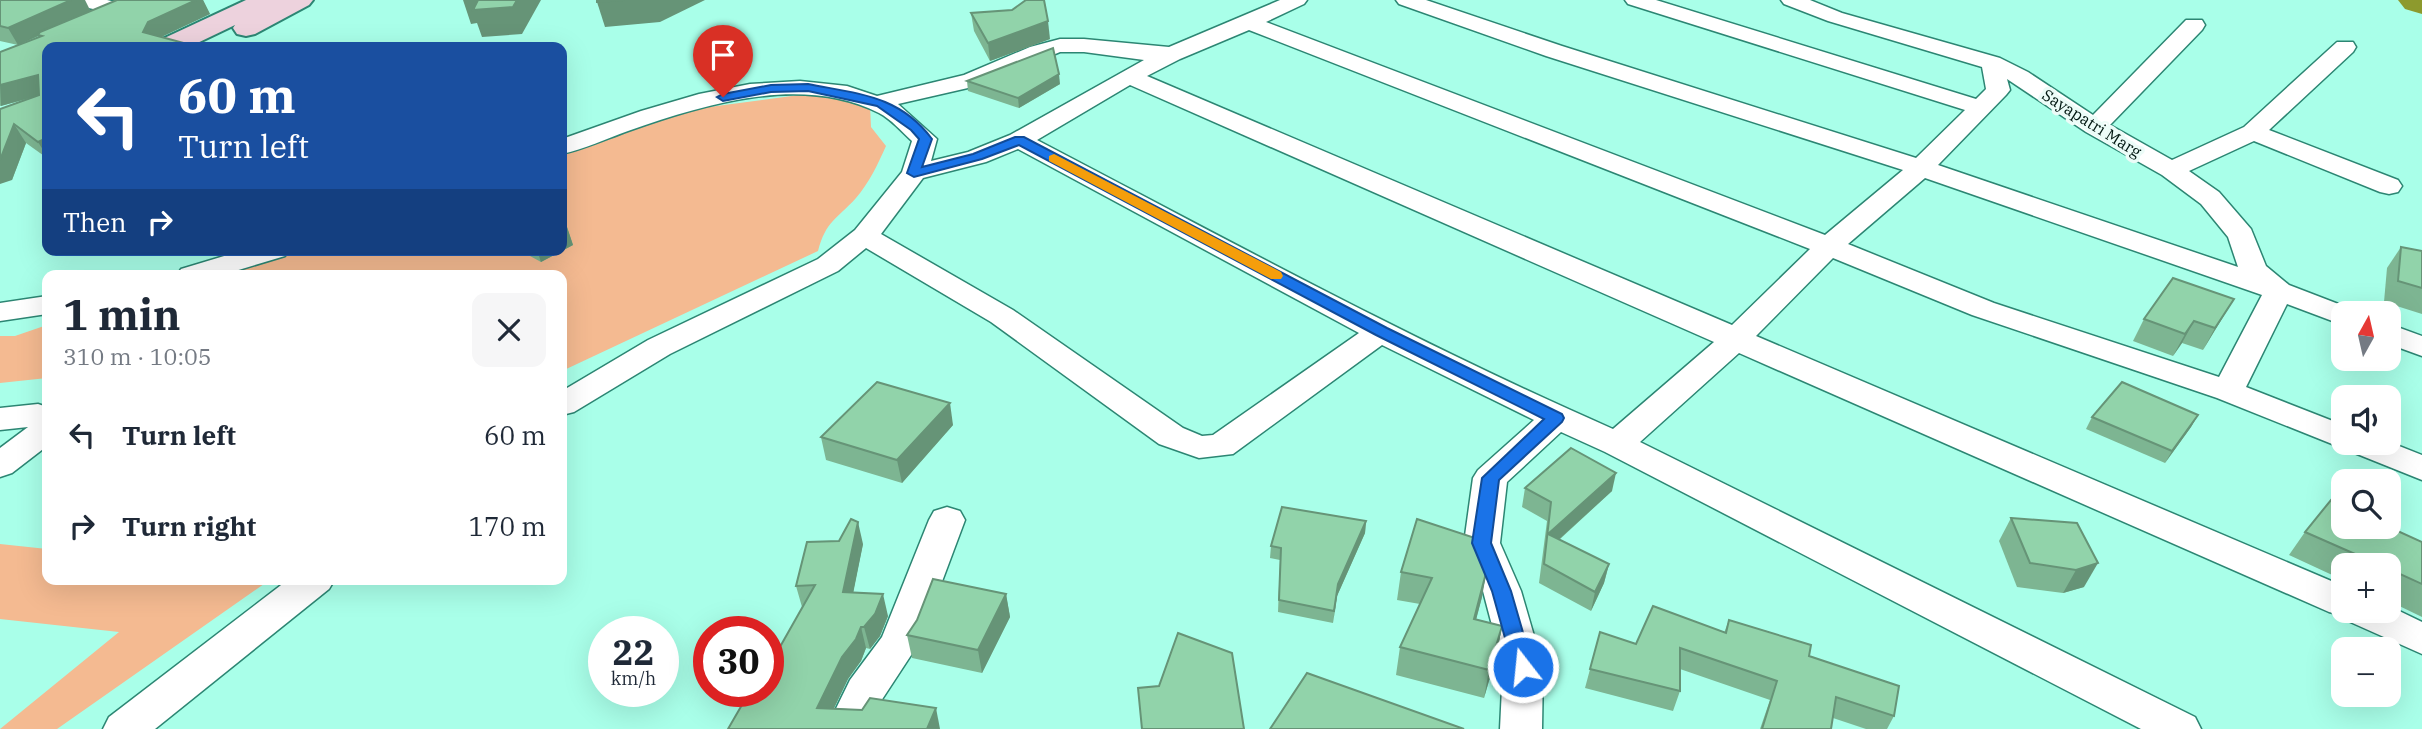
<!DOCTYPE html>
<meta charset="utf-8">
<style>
body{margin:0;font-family:"IBM Plex Serif",serif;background:#f6f6f7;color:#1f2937;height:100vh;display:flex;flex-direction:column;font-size:26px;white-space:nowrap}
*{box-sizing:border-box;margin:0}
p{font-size:23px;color:#747a83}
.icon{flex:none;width:38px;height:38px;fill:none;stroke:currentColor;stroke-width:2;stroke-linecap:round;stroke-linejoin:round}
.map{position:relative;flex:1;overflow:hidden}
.side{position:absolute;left:42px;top:270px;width:525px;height:315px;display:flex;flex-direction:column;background:#fff;border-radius:14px;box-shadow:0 7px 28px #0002}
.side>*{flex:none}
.top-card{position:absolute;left:42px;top:42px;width:525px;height:214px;border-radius:14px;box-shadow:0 7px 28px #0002;background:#1a4fa0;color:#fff;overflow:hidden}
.needle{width:46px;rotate:8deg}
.buttons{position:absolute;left:2331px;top:301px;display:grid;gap:14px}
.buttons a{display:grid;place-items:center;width:70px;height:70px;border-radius:14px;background:#fff;box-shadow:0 7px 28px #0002;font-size:35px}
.speed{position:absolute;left:588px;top:616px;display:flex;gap:14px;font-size:35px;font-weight:700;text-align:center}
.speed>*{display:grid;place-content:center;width:91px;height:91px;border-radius:50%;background:#fff;box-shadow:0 7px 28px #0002;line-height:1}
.speed small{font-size:18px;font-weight:400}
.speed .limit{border:10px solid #d22;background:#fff;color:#111}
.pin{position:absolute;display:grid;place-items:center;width:60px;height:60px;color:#fff;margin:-72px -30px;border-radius:50% 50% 50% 0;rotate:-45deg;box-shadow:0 0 7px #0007}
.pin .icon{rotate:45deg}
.me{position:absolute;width:77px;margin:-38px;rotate:344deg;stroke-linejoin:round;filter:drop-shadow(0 0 5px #0008)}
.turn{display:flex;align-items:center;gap:24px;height:147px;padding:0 21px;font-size:32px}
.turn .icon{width:91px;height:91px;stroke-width:2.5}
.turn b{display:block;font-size:49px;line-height:60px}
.then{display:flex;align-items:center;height:66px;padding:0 21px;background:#0003;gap:14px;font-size:26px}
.round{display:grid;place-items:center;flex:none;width:74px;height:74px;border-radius:14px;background:#f6f6f7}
.headline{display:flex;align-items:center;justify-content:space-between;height:119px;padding:0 21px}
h1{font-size:42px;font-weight:700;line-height:52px}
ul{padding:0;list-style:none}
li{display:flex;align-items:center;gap:21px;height:91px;padding:0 21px}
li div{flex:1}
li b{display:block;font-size:26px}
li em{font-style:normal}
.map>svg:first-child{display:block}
</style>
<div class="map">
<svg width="2422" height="729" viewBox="0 0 2422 729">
<rect width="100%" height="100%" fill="#a9ffe9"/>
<!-- green -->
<g fill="#f4ba91">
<path d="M814,93L870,105L871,127L886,146C878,164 869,183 856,198C836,220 826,221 818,251L562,371V275H201L290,250H562V154L679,111Z"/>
<path d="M47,325V378L0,383V336H15Z"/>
<path d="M0,544L47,549V579H271L57,729H0L119,632L0,619Z"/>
</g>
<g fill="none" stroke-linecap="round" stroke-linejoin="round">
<!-- river -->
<path fill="#8d9a2d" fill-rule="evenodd" d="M2398,0H2422V14L2405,9Z"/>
<!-- minor casing -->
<g stroke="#2c8673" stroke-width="3">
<g id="minor">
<path d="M67,0H107L128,5L131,9L128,13L121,15L70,4Z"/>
<path d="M1280,0H1307L1304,4L1266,22L1825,235L1903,170L1546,56L1399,4L1396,0H1426L1562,46L1916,158L1965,110L1628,4L1625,0H1656L1976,99L1986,89L1982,67L1828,21L1784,4L1781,0H1810L1842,13L2000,58L2028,72L2093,115L2186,20H2202L2205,25L2202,30L2110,125L2172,160L2244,127L2337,42H2353L2356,47L2353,52L2269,130L2398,180L2402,186L2398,192L2389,194L2380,192L2254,141L2189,171L2219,192L2251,229L2266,266L2289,285L2354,310L2356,313H2343V325L2287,304L2246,387L2343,425V443L2389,442L2422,455V480L2217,398L1972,315L1833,258L1756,336L2343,586V611H2389V606L2422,622V654L2348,621L2345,616L2329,612L1739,353L1640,442L2195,717L2201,729H2141L1605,452L1561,432L1507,482L1500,543L1521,591L1543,667L1542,729H1500L1503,667L1483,591L1464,543L1473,478L1478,470L1534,420L1382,345L1233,454L1199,458L1159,444L991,322L866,248L838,271L670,354L574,412L562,415V391L648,340L818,259L855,230L902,172L912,141C902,132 891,119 879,113C801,74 705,104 628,131C606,139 584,149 562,154V139L641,111L699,94L750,84L800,81L847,86L877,96L964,75L1030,47L1060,39H1084L1169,47ZM1249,30L1810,249L1732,325L1147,76L1180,59ZM1060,52H1084L1144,60L1010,135L968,152L931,161L937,139L898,104L981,85ZM2007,79L2086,132L2162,175L2201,204L2228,237L2238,267L1938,165L2006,95L2010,90ZM1130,85L1714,342L1613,429C1416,343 1228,240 1037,140ZM1018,149L1359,333L1213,435L1202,436L1183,428L1013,310L881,234L923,178L986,162ZM1925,178L2262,295L2219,377L1994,303L1848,244Z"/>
<path d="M244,250H289L285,256L222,275H177L181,269Z"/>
<path d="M47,296V314L0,321V303Z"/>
<path d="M2389,324L2422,336V356L2389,344Z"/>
<path d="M38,404L47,407V446L12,473L0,477V448L28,427L0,430V408Z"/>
<path d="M947,507L960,511L965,520L919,643L881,701L868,729H826L850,680L882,637L929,520L934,511Z"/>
<path d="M289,579H335L329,589L155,729H103L109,717Z"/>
</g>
</g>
<!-- secondary casing -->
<g stroke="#2c8673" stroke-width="4">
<path id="secondary" d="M246,0H313L309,5L255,34L246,36L237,34L233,28L235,25L189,47H155L158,41Z"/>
</g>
<!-- minor -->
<use href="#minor" fill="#fff" fill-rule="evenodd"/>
<!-- secondary -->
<use href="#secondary" fill="#edd2dd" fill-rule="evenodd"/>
</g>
<!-- wall -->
<g fill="#7db592">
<path d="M0,0L91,11L117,0H203L210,14L161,37L47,47V158L26,143L12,180L0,109L31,98L0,106V52L39,37V36L18,45L0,41Z"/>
<path d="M971,13L1050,39L990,61L974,31Z"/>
<path d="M967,81L1060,84L1019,108L968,91Z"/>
<path d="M566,224L573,245L541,262L519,250H562Z"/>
<path d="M2401,247L2422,251V314L2384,302L2387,268Z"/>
<path d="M2234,299L2203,350L2182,343L2173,356L2133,341L2144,319Z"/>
<path d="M2198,415L2191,427L2165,463L2086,429L2092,417Z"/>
<path d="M953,425L902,483L826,460L821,437Z"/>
<path d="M1525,488L1612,491L1559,540L1609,564L1604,583L1591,611L1539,583L1547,521L1522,507Z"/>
<path d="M2011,518L2077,523L2084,587L2063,593L2017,587L1999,541Z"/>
<path d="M1417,519L1482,597L1476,619L1502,626L1497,653L1484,698L1396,675L1400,647L1420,604L1397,600L1401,572Z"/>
<path d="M1366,521L1365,533L1337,596L1333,623L1278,612L1280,560L1270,558L1271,546Z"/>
<path d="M2305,532L2422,542V617L2389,601V565H2343V580L2289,555Z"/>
<path d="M839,541L863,544L853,592L888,616L880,636L870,649L866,648L861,661L848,679L834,708L862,710L936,708L728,729L768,691L802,607L796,586Z"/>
<path d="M1006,594L1010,617L982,673L912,658L907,635Z"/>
<path d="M1729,620L1809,656L1894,716L1887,729H1866L1833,718L1831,729H1760L1770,700L1680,669V691L1673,711L1585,688L1600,632L1636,644L1724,633Z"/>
</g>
<!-- shaded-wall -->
<g fill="#669477">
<path d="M71,0H85L91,12L18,45L8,28Z"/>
<path d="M196,0H203L210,14L157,39L143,32L148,22Z"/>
<path d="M463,0H541L522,34L482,37L477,23L471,24Z"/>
<path d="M624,0H705L660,22L605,27L597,2Z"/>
<path d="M1048,21L1050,39L990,61L988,43Z"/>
<path d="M1059,74L1060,84L1019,108L1018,98Z"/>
<path d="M38,75L47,93L1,106L0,85Z"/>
<path d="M14,124L26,143L12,180L0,184V160Z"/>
<path d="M47,138V156L38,142Z"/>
<path d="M566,224L573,245L541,262L537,250H562V226Z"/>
<path d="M2234,299L2221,320L2203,350L2215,328Z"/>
<path d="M2194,321L2182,343L2173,356L2185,334Z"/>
<path d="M950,403L953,425L902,483L897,460Z"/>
<path d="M2198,415L2191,427L2165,463L2172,451Z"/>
<path d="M1616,473L1612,491L1545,552L1548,534Z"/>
<path d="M1366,521L1365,533L1337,596L1333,623L1338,584Z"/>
<path d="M858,522L863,544L849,614L843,592Z"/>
<path d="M2098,563L2084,587L2063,593L2076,570Z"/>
<path d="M1609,564L1604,583L1591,611L1595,592Z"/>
<path d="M1487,569L1482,597L1469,647L1474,619Z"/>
<path d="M883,594L888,616L880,636L870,649L864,627Z"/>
<path d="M1006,594L1010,617L982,673L978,650Z"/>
<path d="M1502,626L1497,653L1484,698L1489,670Z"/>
<path d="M861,627L866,648L861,661L848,679L824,729L817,708L842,657Z"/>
<path d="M936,708L940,729H927Z"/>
</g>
<!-- building -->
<g fill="#91d3aa" stroke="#669477" stroke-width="2">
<path d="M0,0H71L8,28L0,26Z"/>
<path d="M117,0H196L148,22L143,32L195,46L192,47H47V138L38,142L14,124L0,160V109L39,95L38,75L0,85V52L42,36L38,35L40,32Z"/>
<path d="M478,0H517L513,7L473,10Z"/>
<path d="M597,0H624L597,2Z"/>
<path d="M1026,0H1044L1048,21L988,43L971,13L1012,10Z"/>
<path d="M1053,48L1059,74L1018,98L967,81Z"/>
<path d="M2401,247L2422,251V288L2398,281Z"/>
<path d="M2173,278L2234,299L2215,328L2194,321L2185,334L2144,319Z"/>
<path d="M877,382L950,403L897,460L821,437Z"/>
<path d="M2122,382L2198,415L2172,451L2092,417Z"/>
<path d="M1571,448L1616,473L1548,534L1609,564L1595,592L1544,564L1551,502L1525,488Z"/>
<path d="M2331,500L2343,506V527H2389L2422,542V584L2389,569V565H2380L2305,532Z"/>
<path d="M1282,507L1366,521L1338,584L1334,611L1279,600L1281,548L1271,546Z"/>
<path d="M2011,518L2077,523L2098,563L2076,570L2030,563Z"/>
<path d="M851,519L858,522L843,592L883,594L875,614L864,627H861L856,639L842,657L817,708L862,710L870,698L936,708L927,729H728L750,691H768V668L815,585L796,586L807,542L839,541Z"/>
<path d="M1417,519L1475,538L1487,569L1474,619L1502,626L1489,670L1400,647L1432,578L1401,572Z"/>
<path d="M933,579L1006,594L978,650L907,635L917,620Z"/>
<path d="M1653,606L1726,633L1729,620L1811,645L1809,656L1899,686L1894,716L1836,697L1831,729H1762L1777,681L1680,648V691L1590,669L1600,632L1636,644Z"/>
<path d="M1178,633L1232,653L1244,729H1142L1138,688L1159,686Z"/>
<path d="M1307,673L1464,729H1270Z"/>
</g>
<!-- route -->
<path fill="#1a73e8" stroke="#114b97" stroke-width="2" d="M808,84C858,94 899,95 932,139L922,167L973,154L1015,137H1024L1387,328L1562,414L1564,418L1562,422L1499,480L1491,543L1511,591L1533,667L1530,673L1523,675L1516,673L1513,667L1492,591L1472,543L1482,478L1544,419L1376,335L1019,145L982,159L914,177L907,173L919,139L911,130L877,106L808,91L771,92L723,101L717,97L723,94L771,85Z"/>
<!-- slow -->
<path fill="#f59e0b" d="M1054,154L1281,272L1283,276L1281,279H1271L1049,161V156Z"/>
<g text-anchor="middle" stroke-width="7" stroke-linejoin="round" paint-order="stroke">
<!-- far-street labels -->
<g font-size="16" fill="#001711" stroke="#ecfcf8">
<text transform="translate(2092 123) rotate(32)" y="6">Sayapatri Marg</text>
</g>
</g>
</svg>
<div class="buttons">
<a><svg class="needle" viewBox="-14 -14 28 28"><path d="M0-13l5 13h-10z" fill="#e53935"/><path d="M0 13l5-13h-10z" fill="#747a83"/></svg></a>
<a><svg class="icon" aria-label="sound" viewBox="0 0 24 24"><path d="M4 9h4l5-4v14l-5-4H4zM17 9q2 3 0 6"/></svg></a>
<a><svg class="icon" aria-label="search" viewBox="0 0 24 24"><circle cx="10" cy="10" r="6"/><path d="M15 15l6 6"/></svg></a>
<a>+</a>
<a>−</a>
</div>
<div class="speed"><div>22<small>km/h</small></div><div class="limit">30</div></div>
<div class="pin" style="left:723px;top:97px;background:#d93025"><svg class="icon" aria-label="arrive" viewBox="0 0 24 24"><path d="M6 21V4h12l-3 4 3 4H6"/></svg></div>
<svg class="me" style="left:1523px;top:667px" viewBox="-20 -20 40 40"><circle r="17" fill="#1a73e8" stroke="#fff" stroke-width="3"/><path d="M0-11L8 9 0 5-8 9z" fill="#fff"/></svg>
<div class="top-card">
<div class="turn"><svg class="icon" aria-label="left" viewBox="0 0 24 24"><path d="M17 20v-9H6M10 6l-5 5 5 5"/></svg><div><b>60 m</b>Turn left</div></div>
<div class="then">Then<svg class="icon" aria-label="right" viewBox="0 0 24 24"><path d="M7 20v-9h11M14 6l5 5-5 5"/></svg></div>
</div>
<section class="side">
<div class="headline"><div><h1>1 min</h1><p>310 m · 10:05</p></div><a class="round"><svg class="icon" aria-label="close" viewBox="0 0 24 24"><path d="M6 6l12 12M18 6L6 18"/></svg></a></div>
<ul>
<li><svg class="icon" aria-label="left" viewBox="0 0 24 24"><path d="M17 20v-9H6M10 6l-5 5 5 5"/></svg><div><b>Turn left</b></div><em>60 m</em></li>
<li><svg class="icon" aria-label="right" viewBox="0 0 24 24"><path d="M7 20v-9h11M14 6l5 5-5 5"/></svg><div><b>Turn right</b></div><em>170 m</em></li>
</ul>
</section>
</div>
